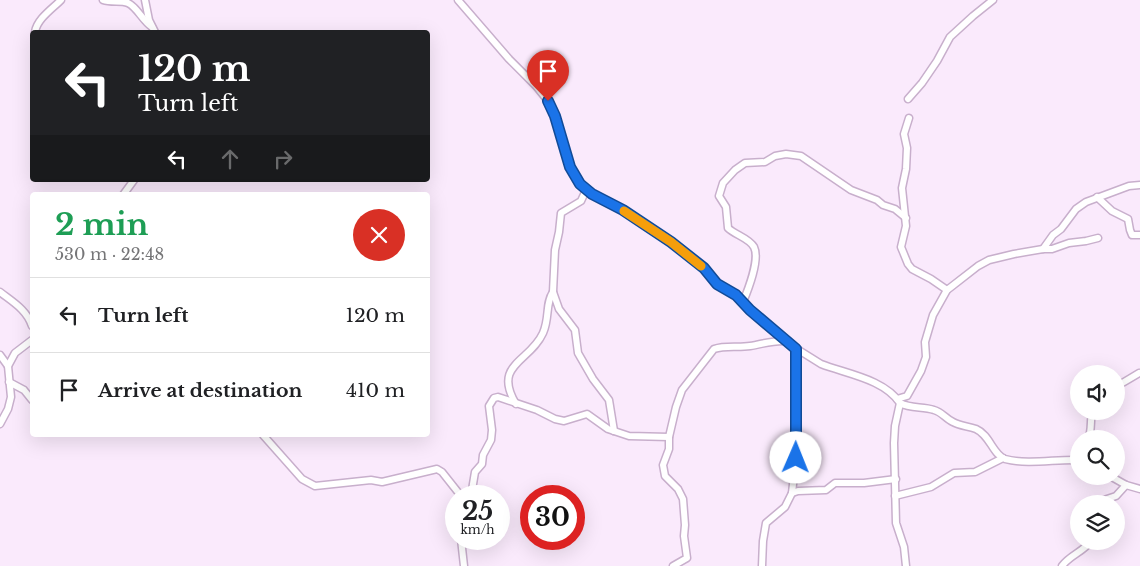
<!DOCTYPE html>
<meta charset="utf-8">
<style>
body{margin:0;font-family:"Libre Baskerville",serif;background:#f6f6f6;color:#202124;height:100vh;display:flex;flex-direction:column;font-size:19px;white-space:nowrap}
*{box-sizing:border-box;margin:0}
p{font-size:16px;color:#757577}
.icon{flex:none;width:28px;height:28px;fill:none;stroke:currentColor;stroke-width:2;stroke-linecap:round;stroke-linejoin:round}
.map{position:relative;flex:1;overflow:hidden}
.side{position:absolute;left:30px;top:192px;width:400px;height:245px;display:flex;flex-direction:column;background:#fff;border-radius:5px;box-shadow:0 5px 20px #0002}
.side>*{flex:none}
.top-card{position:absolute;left:30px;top:30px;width:400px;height:152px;border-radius:5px;box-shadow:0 5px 20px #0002;background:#202124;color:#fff;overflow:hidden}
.controls{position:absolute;left:1070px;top:365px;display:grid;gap:10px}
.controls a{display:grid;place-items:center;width:55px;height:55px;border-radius:50%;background:#fff;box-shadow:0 5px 20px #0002;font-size:25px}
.speed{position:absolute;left:445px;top:485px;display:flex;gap:10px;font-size:25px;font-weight:700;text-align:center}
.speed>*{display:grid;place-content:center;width:65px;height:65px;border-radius:50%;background:#fff;box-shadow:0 5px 20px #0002;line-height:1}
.speed small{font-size:12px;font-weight:400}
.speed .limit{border:8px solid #d22;background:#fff;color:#111}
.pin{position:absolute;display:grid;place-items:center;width:42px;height:42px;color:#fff;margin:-51px -21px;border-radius:50% 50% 50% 0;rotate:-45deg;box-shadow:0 0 5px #0007}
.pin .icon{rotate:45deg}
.me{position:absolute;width:55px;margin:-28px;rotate:1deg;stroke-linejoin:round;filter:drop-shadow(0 0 4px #0008)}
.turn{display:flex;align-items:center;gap:18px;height:105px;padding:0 25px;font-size:22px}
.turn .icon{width:65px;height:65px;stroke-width:2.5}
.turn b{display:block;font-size:35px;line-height:42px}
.lanes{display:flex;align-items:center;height:48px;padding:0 25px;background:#0003;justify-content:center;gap:25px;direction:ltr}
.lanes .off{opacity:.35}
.round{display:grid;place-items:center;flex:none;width:52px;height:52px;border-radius:26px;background:#f6f6f6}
.overview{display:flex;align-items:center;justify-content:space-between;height:85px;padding:0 25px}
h1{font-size:30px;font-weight:700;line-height:38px;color:#1e9e55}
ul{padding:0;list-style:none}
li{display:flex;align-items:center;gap:15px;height:75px;padding:0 25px;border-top:1px solid #e0e0e0}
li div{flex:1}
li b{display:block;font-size:19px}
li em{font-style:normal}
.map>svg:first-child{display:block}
</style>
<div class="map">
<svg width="1140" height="566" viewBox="0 0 1140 566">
<rect width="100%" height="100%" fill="#faeafc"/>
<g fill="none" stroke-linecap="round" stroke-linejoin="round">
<!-- minor casing -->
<g stroke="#c8afcc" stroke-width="9">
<g id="minor">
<path d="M103,0C111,3 121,0 128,3C137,7 142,20 152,27"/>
<path d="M145,0L149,20L155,32"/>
<path d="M458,0L509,59L536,86L548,101L555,116L570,167L580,185L592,194L623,210L671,242L704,268L717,284L740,298L750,310L797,349L821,364C847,374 884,379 900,403L895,426L894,443L896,523L904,547L906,566"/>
<path d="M35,32C37,19 52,9 61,0"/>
<path d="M908,99L922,83L937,61L950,37L973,16L993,0"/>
<path d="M909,118L904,134L907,148L906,169L902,188L906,226L901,247L908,264L912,269L931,279L947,290"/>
<path d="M586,190L581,201L561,213L559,232L555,250L553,292L559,309L575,330L578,353L593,379L609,400L614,431"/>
<path d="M123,195L134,180"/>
<path d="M1097,197L1112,211L1128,219L1130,230L1132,235H1140"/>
<path d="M1043,249L1053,235L1061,229L1076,209L1086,202L1129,186L1140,185"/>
<path d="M0,292C13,302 27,310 32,326"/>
<path d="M743,302C748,290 760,259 754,247C749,238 735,235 728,228L726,207L719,196L723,183L735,170L745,163L765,162L775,156L786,154L801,156L851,190L877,200L883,205L895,209L906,218"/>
<path d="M0,355L8,366"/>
<path d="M9,382L24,390L32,400"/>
<path d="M1116,390L1119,385L1139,373"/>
<path d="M897,399L907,396L921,371L926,357L925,342L933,315L947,290L951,287L978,266L989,260L1014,254L1043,249H1052L1069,243L1086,241L1098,238"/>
<path d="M900,403C911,409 923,406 934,410C942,412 946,419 953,422C960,426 968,426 976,429C990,435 993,455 1005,459C1029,465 1055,459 1079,460"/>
<path d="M516,404C492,364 530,362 543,333C550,317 545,304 553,292"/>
<path d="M0,424L8,409L11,397L8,366L15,353L32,340"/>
<path d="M263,435L302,479L315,486L371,480L382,482L437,469L442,472L461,496"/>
<path d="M1088,439C1093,428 1089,420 1093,411"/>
<path d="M1110,476L1126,485L1140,489"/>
<path d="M792,493L798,491L826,490L835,483H864L896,479"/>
<path d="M471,496L475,472L482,464L483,455L491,440L492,430L489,406L494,398L498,397L537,410L555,419L564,421L587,414L608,429L629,436L669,437"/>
<path d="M895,496L931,487L954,473L975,472L1003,458"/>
<path d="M1092,504L1116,496L1126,485"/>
<path d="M461,539L464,566"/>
<path d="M673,566L687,558L684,536L685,525L683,499L678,489L665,476L663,465L669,449V437L676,407L682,390L714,349C726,345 738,348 750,346C763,344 773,340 786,341"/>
<path d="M762,566L763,541L766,523L785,507L792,493L796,458L797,349"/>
<path d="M1062,566C1070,555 1083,552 1091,541"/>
</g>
</g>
<!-- minor -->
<use href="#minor" stroke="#fff" stroke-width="6"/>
</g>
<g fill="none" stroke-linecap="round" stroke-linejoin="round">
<!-- route casing -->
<g stroke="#114b97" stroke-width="12">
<path id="route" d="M548,101L555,116L570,167L580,184L592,194L623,210L671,242L704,268L717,284L736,295L750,310L796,349V458"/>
</g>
<!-- route -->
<use href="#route" stroke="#1a73e8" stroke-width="9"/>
<!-- slow -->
<path stroke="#f59e0b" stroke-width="9" d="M624,211L671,242L701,266"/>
</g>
</svg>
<div class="controls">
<a><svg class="icon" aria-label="sound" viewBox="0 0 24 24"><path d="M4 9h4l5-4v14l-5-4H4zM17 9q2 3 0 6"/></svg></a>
<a><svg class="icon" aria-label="search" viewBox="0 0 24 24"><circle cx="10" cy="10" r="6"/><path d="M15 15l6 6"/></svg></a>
<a><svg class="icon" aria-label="layers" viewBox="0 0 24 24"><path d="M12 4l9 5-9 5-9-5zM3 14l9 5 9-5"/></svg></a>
</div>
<div class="speed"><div>25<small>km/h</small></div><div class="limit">30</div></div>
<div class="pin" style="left:548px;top:101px;background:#d93025"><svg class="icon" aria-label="arrive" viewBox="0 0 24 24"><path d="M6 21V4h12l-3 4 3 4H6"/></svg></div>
<svg class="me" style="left:796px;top:458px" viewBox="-20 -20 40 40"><circle r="19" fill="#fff"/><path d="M0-13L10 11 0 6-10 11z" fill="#1a73e8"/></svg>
<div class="top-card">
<div class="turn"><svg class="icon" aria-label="left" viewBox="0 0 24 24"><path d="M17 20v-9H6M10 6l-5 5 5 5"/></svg><div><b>120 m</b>Turn left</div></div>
<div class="lanes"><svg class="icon" aria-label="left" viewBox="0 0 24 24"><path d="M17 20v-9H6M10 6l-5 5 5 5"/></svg><svg class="icon off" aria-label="ahead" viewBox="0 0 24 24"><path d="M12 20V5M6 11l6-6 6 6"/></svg><svg class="icon off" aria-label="right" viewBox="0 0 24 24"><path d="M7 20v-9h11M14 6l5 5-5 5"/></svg></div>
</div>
<section class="side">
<div class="overview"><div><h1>2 min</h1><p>530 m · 22:48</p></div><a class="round" style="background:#d93025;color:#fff"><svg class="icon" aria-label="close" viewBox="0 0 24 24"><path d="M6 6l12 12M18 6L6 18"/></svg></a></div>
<ul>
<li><svg class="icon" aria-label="left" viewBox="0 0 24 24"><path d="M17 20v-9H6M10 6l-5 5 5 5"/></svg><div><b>Turn left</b></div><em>120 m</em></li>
<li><svg class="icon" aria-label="arrive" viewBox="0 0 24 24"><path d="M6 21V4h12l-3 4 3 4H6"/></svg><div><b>Arrive at destination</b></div><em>410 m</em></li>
</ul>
</section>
</div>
